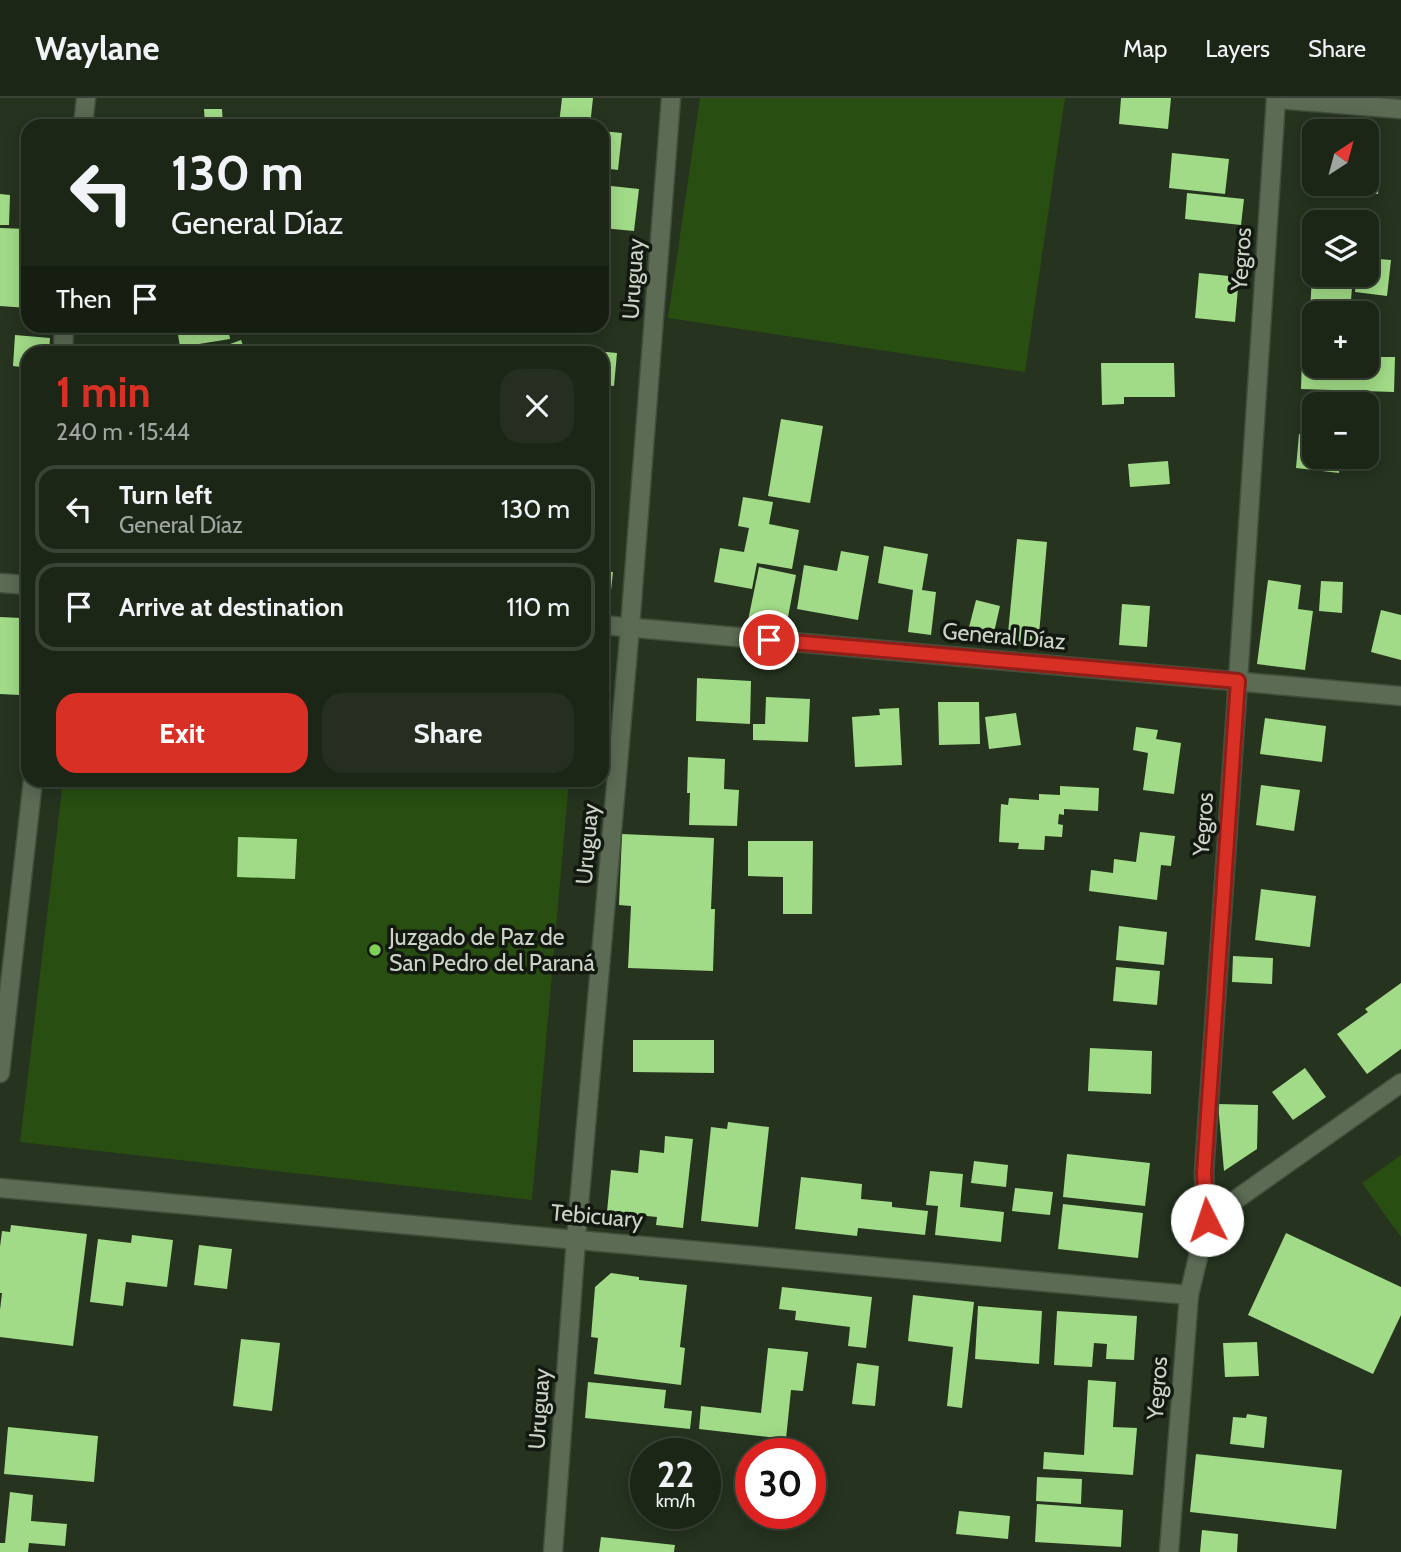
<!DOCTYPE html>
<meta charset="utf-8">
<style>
body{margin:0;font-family:Cabin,sans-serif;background:#252e20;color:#f1f3f6;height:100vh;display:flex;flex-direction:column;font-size:26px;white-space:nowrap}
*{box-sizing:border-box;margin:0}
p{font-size:23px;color:#a0a5a1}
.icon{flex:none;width:38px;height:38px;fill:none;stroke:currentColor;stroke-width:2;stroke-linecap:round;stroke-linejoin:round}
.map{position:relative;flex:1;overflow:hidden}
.drawer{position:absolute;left:21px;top:248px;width:588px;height:441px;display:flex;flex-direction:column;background:#1c2617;border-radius:21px;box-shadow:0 4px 18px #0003,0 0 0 2px #3a4336}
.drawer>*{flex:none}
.banner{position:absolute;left:21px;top:21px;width:588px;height:214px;border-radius:21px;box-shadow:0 4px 18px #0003,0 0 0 2px #3a4336;background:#1c2617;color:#f1f3f6;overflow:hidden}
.needle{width:46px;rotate:36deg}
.tools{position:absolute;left:1302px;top:21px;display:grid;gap:14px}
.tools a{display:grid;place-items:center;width:77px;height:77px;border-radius:14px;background:#1c2617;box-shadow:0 4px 18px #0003,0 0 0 2px #3a4336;font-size:35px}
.speed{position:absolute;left:630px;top:1340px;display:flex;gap:14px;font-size:35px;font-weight:700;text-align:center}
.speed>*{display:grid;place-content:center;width:91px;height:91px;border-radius:50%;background:#1c2617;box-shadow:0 4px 18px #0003,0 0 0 2px #3a4336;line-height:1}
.speed small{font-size:18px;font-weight:400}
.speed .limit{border:10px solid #d22;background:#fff;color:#111}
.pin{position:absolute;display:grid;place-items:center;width:60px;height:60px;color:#fff;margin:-30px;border:4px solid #fff;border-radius:50%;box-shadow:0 2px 7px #0007}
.me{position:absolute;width:77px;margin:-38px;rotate:356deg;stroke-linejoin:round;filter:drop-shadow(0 0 5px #0008)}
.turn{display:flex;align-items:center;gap:24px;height:147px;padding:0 35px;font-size:32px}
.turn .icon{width:91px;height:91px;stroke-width:2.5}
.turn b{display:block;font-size:49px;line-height:60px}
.then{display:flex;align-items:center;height:66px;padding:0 35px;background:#0003;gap:14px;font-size:26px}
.round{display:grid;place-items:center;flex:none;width:74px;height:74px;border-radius:21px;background:#252e20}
.summary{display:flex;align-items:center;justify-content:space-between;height:119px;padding:0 35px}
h1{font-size:42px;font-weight:700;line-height:52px;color:#d93025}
.cta{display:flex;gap:14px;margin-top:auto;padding:14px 35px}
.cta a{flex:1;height:80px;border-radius:21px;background:#d93025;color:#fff;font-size:28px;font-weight:700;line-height:80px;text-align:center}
.cta a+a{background:#252e20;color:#f1f3f6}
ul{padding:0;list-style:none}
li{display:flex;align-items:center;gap:21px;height:88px;margin:0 14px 10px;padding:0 21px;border:4px solid #3a4336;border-radius:21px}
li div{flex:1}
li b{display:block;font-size:26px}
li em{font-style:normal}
header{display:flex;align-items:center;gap:42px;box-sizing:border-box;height:98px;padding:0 35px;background:#1c2617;border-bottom:2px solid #3a4336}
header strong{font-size:33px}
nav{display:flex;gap:38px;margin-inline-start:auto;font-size:24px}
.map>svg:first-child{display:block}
</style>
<header>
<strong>Waylane</strong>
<nav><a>Map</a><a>Layers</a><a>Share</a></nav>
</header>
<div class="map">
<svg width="1401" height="1454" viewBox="0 0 1401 1454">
<rect width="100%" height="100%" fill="#25331f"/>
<!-- green -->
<g fill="#284e11">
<path d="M700,0H1065L1025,274L668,220Z"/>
<path d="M63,683H569L532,1102L20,1044Z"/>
<path d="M1401,1057V1139L1362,1085Z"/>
</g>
<!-- building -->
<g fill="#a1db87">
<path d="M562,0H593L590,28L559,26Z"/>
<path d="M1121,0H1171L1168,31L1119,26Z"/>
<path d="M204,11H222L223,28H205Z"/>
<path d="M602,33L622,35L618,72L602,70Z"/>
<path d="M1367,51L1381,53L1378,96L1320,91V86H1367Z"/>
<path d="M1172,55L1229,61L1225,96L1169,90Z"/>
<path d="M602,87L639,91L634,133L602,130Z"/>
<path d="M1187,95L1244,101L1241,127L1185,121Z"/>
<path d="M0,96L10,97L9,127H0Z"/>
<path d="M0,130L28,131V210L0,208Z"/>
<path d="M1367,160L1391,162L1387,198L1355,194L1357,177H1367Z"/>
<path d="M1199,175L1239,179L1235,224L1195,220Z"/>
<path d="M1312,177H1353L1350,215H1314V234H1309Z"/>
<path d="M168,228H228L230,241L180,249L177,230L169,231Z"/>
<path d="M15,237L50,240L49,256H28V270L13,268Z"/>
<path d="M241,242L246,256H212L211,253Z"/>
<path d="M552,249L617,255L614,288L602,287V254V256H552Z"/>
<path d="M1302,257H1314V268H1367V259H1395L1394,294L1301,291Z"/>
<path d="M1101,265H1174L1175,299H1124V306L1102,307Z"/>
<rect x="22" y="293" width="6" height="35"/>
<path d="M781,321L823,328L810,405L768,398Z"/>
<path d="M1299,336L1314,338V359H1340L1339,375L1296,370Z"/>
<path d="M1168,363L1170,386L1130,389L1128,366Z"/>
<path d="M743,399L773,404L769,426L799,432L792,471L757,465L752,491L714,484L720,450L744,454L749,430L738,428Z"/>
<path d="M1017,441L1047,444L1038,548L1007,546Z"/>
<path d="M884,448L928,456L922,492L936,494L931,537L908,534L913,492L878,485Z"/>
<path d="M841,453L869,458L858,522L797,511L804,467L837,473Z"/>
<path d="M759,469L796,477L784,540L746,532Z"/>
<path d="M602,473L613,474L608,521L602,520Z"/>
<path d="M1268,482L1301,487L1298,511L1313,513L1305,572L1257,566Z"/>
<path d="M1321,483L1343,484L1342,515L1319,513Z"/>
<path d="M976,502L1000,508L993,539L968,533Z"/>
<path d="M1122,506L1150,508L1147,549L1119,547Z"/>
<path d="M1381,512L1401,517V562L1371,554Z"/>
<path d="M0,519L22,520L19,597L0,596Z"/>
<path d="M697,580L751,583L750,626L696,623Z"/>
<path d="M766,599L810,601L808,644L753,642V626H765Z"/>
<path d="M938,604H979L980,646L939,647Z"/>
<path d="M899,610L902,667L855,669L852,619L880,617L879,611Z"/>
<path d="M1016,615L1021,647L989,651L985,619Z"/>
<path d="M1265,620L1326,628L1322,664L1260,656Z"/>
<path d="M1136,629L1158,632L1156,641L1181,645L1174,696L1143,692L1148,655L1133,652Z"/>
<path d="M688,659L725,661L724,691L739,692L737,728L689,727L690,695H687Z"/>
<path d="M1261,687L1300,692L1294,733L1256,727Z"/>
<path d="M1060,688L1099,690L1098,713L1064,711V717L1059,716L1058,726L1063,727L1062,739L1045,738L1044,752L1018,751L1019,745L999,744L1001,706L1008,707L1009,700L1039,702V696L1060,697Z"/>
<path d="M1140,734L1175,738L1171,768L1161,767L1157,802L1089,793L1091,772L1113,775L1114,761L1136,764Z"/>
<path d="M622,736L714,740L711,811H715L713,873L628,870L631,808L619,807Z"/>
<path d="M238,739L297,741L295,781L237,779Z"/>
<path d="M748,743H813L812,816H783V779L748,778Z"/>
<path d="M1261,791L1316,798L1310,849L1255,842Z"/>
<path d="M1119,828L1167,834L1164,867L1116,862Z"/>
<path d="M1233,858L1273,860L1272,886L1232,884Z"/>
<path d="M1116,869L1160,873L1157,907L1113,903Z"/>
<path d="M1401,885V951L1367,976L1337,936L1368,914L1365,911Z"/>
<path d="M633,942H714V975L633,974Z"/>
<path d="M1090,950L1152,953L1151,996L1088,993Z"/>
<path d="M1305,970L1326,999L1293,1022L1272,994Z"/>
<path d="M1218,1006L1258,1007L1257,1051L1224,1073Z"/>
<path d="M728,1024L769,1029L758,1129L701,1123L711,1029L727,1031Z"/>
<path d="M665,1038L693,1041L683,1130L656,1127L657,1119L607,1114L611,1072L638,1075L640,1052L664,1055Z"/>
<path d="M1067,1056L1150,1065L1145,1108L1063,1099Z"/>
<path d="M974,1063L1008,1067L1006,1089L971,1085Z"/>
<path d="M930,1073L963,1076L960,1109L1004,1114L1001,1144L935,1137L938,1108L926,1107Z"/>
<path d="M801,1079L862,1086L861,1101L892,1104V1109L928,1113L925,1137L858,1130L857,1138L795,1131Z"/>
<path d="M1015,1090L1053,1094L1050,1117L1012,1113Z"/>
<path d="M1063,1106L1143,1115L1138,1160L1058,1151Z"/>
<path d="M11,1127L87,1136L73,1248L0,1239V1212L2,1195H0V1149L2,1133L10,1134Z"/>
<path d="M1286,1135L1401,1189V1217L1373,1276L1248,1217Z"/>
<path d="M132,1137L173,1142L167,1189L126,1184L123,1208L90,1204L98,1141L131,1145Z"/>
<path d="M199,1147L232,1151L227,1191L194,1187Z"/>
<path d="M611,1175L639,1179V1182L687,1187L680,1249L685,1250L681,1287L594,1276L598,1240L591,1239L595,1189Z"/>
<path d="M782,1189L872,1199L866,1250L848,1248L850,1229L795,1222L796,1213L779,1211Z"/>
<path d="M913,1197L974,1204L962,1310L947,1308L953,1249L908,1243Z"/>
<path d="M978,1208L1042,1213L1039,1266L975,1261Z"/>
<path d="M1057,1213L1137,1218L1134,1262L1106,1261L1107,1246L1094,1245L1092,1269L1054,1267Z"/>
<path d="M241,1241L280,1245L272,1313L233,1308Z"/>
<path d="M1257,1244L1259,1278L1225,1279L1223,1245Z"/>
<path d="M768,1250L808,1254L803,1293L791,1292L786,1341L699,1331L701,1308L761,1315Z"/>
<path d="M857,1265L879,1268L875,1308L852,1306Z"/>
<path d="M1088,1282L1116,1284L1113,1329L1137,1330L1133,1377L1043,1371L1044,1354L1084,1357Z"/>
<path d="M588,1284L666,1292L664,1310L692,1313L690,1331L585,1320Z"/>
<path d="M1247,1316L1267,1319L1264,1350L1230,1346L1233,1319L1246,1320Z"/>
<path d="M8,1329L98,1338L94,1384L4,1376Z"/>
<path d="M1196,1356L1342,1372L1336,1431L1190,1414Z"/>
<path d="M1037,1379L1082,1381L1081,1406L1036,1403Z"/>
<path d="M10,1394L33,1397L31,1423L67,1426L65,1448L29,1445L28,1454H0V1445H5Z"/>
<path d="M1037,1406L1123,1412L1121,1449L1035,1444Z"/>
<path d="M959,1413L1010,1418L1008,1441L956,1436Z"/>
<path d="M1202,1432L1238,1436L1237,1454H1200Z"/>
<path d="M601,1439L675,1447L674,1454H599Z"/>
</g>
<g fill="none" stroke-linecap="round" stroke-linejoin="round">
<!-- minor casing -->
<g stroke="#434f3d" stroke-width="21">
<g id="minor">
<path d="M1276,1L1401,11"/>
<path d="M83,28L86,0"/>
<path d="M63,256L64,228"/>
<path d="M0,485L28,487"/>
<path d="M602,527L1401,598"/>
<path d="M0,975L33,682"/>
<path d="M0,1090L1189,1197"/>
<path d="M1207,1122L1204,1075L1238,583L1276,0"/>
<path d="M553,1454L576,1141L630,529L671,0"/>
</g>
</g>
<!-- tertiary casing -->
<g stroke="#434f3d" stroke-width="21">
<path id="tertiary" d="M1169,1454L1189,1197L1207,1122L1401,985"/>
</g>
<!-- minor -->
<use href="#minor" stroke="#5b6b54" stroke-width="18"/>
<!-- tertiary -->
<use href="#tertiary" stroke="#5b6b54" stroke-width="18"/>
</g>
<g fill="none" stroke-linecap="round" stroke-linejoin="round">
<!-- route casing -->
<g stroke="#8d1f18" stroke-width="18">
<path id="route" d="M769,542L1238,583L1204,1075L1207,1122"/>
</g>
<!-- route -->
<use href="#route" stroke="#d93025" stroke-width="12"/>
</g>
<!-- markers -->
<circle fill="#7ed153" stroke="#131910" stroke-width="2.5" cx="375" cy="852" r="7"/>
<g text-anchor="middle" stroke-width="7" stroke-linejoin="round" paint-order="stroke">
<!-- street labels -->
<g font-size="23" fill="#cbd4c7" stroke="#131910">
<text transform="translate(1241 161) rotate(-86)" y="8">Yegros</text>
<text transform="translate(633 181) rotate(-86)" y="8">Uruguay</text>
<text transform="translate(1004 538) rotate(5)" y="8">General Díaz</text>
<text transform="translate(1203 726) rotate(-86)" y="8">Yegros</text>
<text transform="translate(587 746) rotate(-85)" y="8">Uruguay</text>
<text transform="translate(597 1118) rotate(5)" y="8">Tebicuary</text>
<text transform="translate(1157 1290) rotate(-86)" y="8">Yegros</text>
<text transform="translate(539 1311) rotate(-86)" y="8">Uruguay</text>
</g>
<!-- poi labels -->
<g font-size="23" fill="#cbd4c7" stroke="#131910" text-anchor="start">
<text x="389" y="847">Juzgado de Paz de<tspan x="389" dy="26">San Pedro del Paraná</tspan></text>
</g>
</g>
</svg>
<div class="tools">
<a><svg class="needle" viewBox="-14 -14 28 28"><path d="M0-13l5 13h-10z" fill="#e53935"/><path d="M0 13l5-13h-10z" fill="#a0a5a1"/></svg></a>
<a><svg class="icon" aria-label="layers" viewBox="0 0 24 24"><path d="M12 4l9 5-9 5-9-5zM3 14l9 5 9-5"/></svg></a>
<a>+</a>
<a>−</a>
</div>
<div class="speed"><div>22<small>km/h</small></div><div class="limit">30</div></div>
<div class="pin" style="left:769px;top:542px;background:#d93025"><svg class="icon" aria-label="arrive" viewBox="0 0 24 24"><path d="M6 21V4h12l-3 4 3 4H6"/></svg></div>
<svg class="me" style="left:1207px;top:1122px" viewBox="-20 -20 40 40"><circle r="19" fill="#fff"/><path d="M0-13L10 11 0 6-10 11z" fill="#d93025"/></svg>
<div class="banner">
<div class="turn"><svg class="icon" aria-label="left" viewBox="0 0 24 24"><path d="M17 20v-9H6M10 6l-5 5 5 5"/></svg><div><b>130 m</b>General Díaz</div></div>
<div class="then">Then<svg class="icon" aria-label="arrive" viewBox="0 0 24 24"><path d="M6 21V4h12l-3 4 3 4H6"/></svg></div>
</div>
<section class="drawer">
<div class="summary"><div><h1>1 min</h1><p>240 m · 15:44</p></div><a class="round"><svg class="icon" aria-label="close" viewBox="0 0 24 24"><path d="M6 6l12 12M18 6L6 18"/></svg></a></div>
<ul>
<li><svg class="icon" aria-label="left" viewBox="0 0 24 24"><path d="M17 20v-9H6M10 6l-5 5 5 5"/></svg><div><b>Turn left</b><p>General Díaz</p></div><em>130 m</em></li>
<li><svg class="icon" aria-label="arrive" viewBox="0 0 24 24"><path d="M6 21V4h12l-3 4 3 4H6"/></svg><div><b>Arrive at destination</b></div><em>110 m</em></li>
</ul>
<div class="cta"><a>Exit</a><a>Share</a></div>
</section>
</div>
